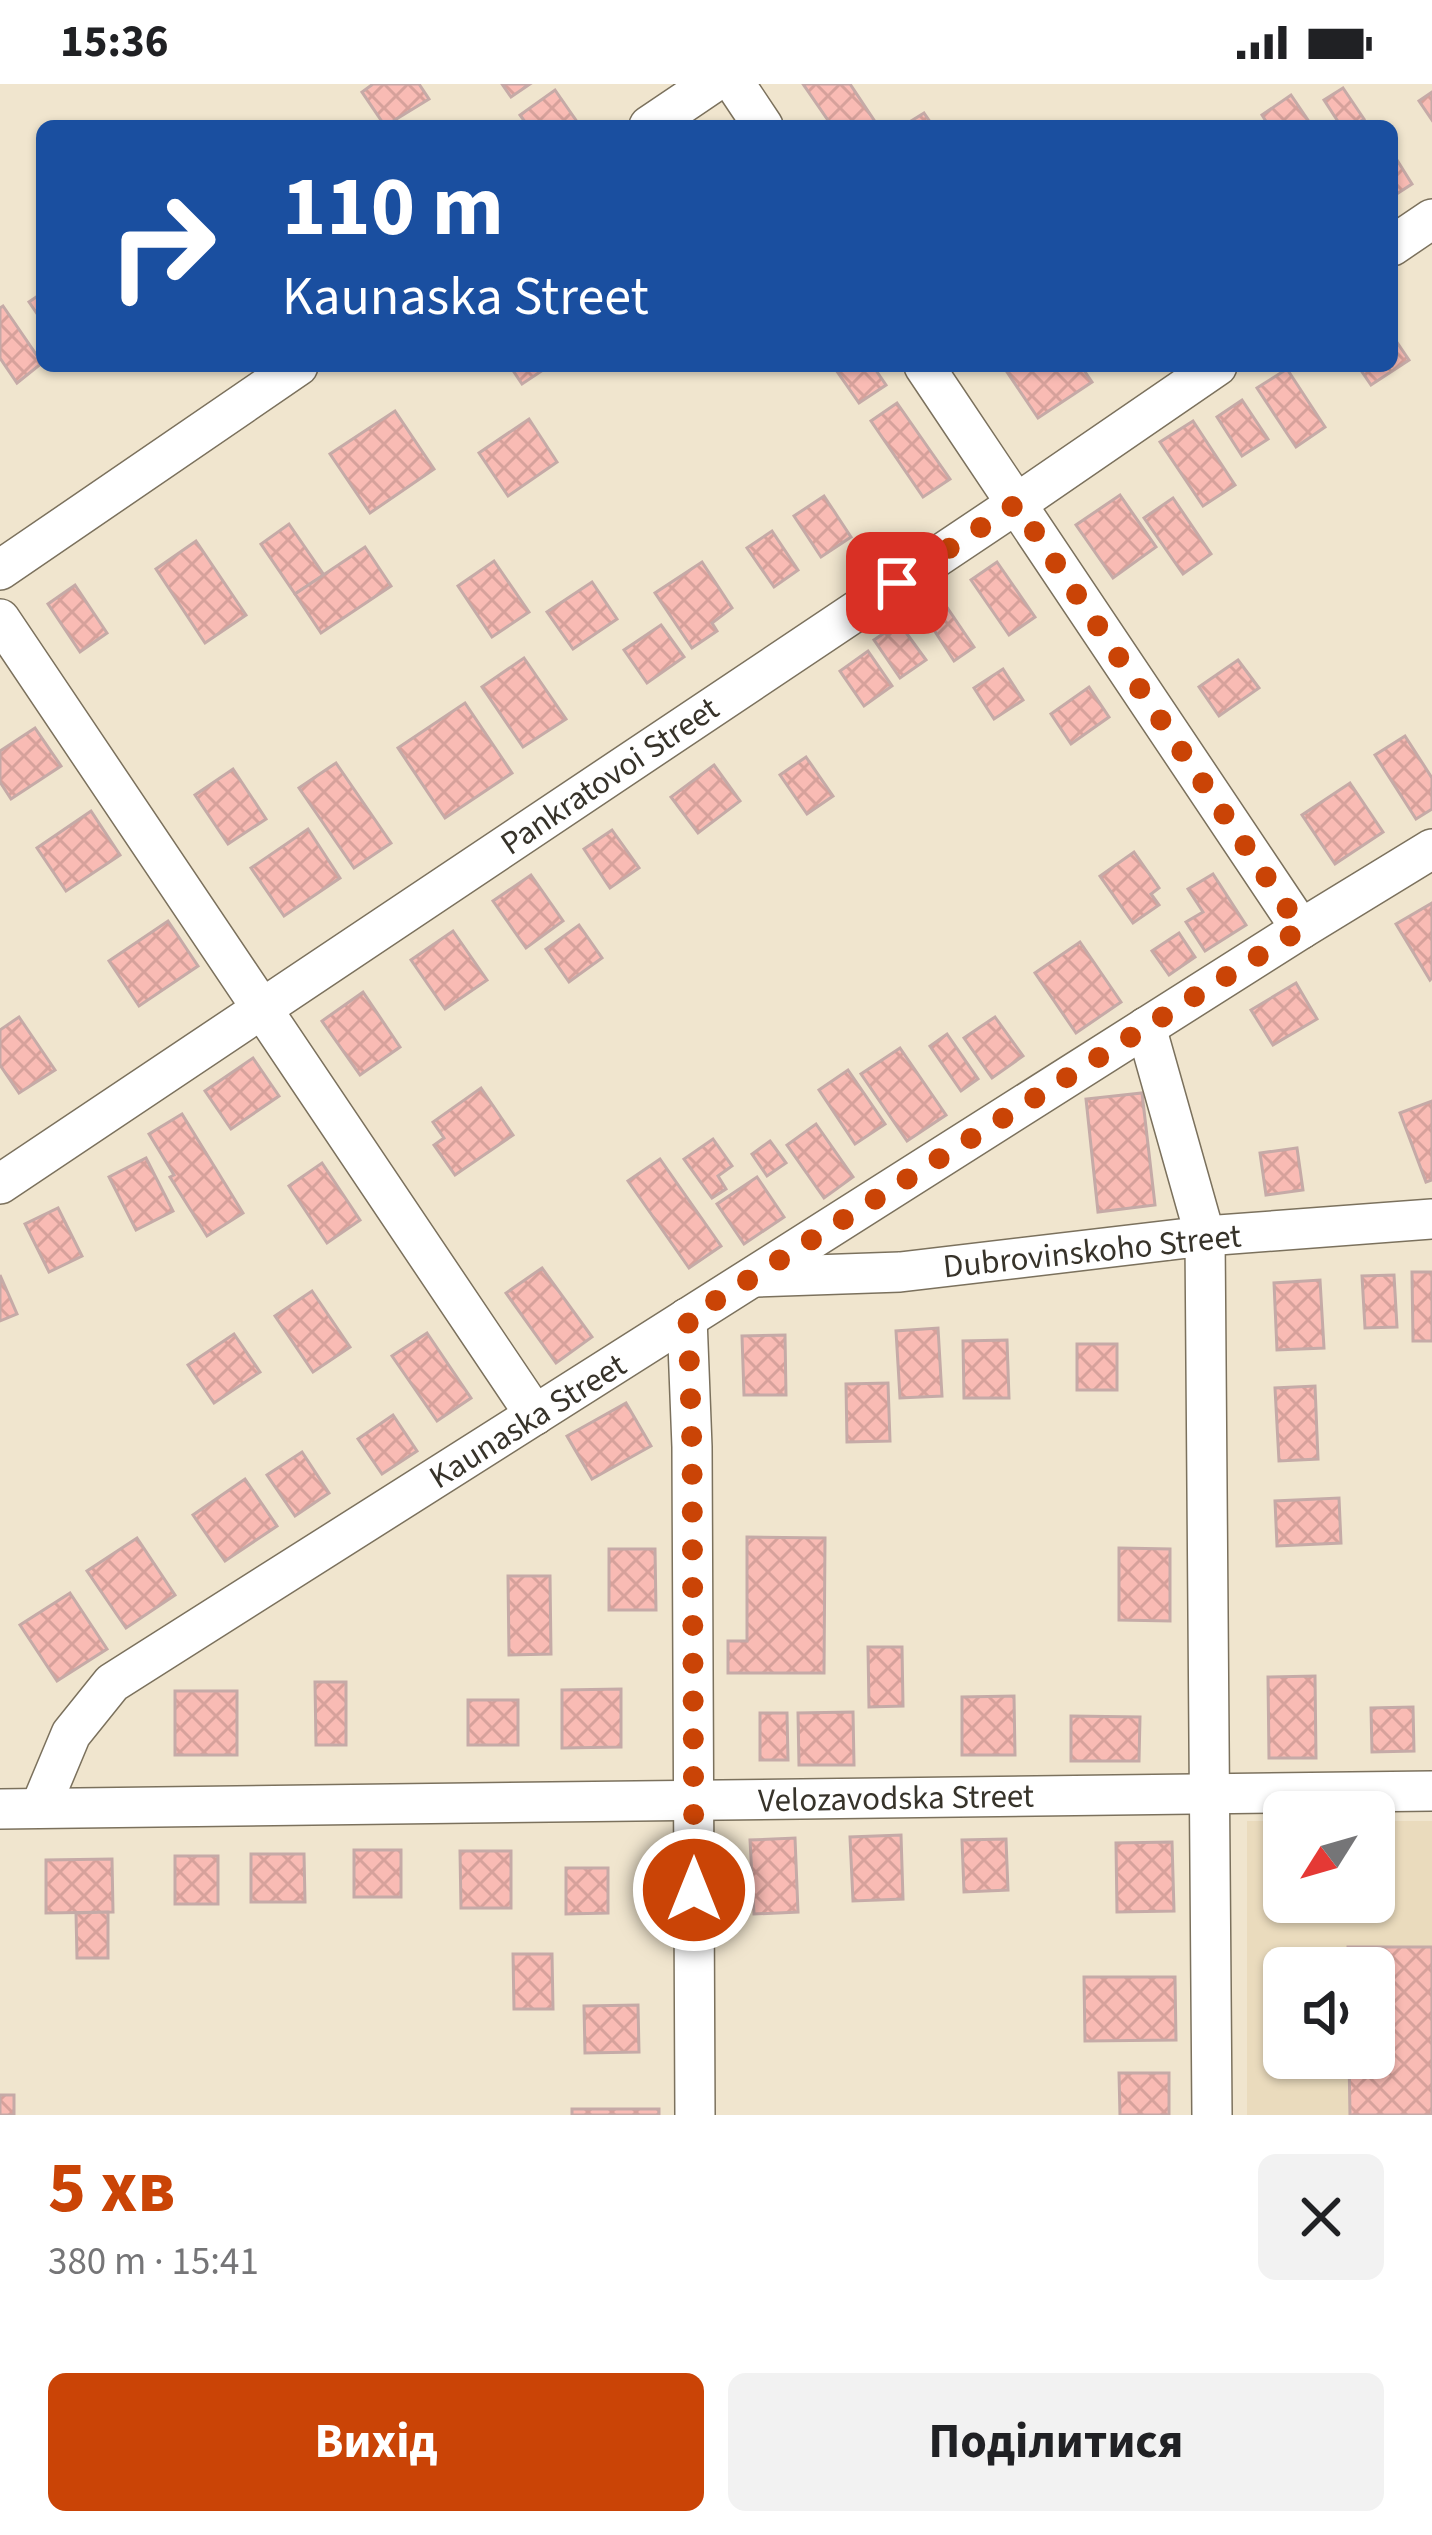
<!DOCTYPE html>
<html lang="uk">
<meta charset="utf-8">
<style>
body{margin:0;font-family:"Source Sans 3",sans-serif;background:#f2f2f2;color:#202124;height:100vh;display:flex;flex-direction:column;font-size:45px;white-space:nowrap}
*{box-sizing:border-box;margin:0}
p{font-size:39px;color:#757577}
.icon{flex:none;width:66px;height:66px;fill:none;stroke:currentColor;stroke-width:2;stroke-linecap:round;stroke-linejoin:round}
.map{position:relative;height:2031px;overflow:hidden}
.side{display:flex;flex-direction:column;background:#fff;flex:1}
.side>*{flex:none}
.top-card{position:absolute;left:36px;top:36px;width:1362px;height:252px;border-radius:18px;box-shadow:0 3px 9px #0004;background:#1a4fa0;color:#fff;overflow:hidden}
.needle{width:78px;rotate:233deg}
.buttons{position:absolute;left:1263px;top:1707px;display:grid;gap:24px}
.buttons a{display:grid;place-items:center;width:132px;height:132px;border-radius:18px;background:#fff;box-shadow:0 3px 9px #0004;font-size:60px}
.pin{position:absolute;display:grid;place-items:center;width:102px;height:102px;color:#fff;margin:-51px;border-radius:24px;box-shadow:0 6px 18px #0006}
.me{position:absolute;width:132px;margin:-66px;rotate:0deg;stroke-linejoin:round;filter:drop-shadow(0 0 9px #0008)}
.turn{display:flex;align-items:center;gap:42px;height:252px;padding:0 48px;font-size:54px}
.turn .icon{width:156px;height:156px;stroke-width:2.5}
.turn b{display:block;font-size:84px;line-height:102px}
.round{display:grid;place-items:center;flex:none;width:126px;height:126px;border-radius:18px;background:#f2f2f2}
.headline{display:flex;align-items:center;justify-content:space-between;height:204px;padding:0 48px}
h1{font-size:72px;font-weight:700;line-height:90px;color:#ca4406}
.primary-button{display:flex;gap:24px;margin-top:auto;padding:24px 48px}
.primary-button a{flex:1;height:138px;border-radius:18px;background:#ca4406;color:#fff;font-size:48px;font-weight:700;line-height:138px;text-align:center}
.primary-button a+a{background:#f2f2f2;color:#202124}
.status{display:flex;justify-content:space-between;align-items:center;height:84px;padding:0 60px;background:#fff;direction:ltr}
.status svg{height:33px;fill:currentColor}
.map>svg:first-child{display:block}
</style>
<div class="status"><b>15:36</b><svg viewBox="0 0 49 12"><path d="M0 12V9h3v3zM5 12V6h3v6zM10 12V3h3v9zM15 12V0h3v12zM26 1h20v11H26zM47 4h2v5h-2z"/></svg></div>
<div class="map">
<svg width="1432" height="2031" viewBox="0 0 1432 2031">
<defs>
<pattern id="building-cross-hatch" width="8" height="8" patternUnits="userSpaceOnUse" patternTransform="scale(3)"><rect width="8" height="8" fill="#f9bbb4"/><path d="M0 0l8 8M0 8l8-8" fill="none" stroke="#d6a19b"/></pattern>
</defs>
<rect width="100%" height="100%" fill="#f0e5ce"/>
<!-- built -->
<path fill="#eadbbd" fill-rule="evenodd" d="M1247,1737H1284V1818H1374V1737H1432V2031H1247ZM1284,1884H1374V1974H1284Z"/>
<!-- building -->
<g fill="url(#building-cross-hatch)" stroke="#c5aaa7" stroke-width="3">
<path d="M373,0H419L429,15L385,42L362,8Z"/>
<path d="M502,0H530L511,13Z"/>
<path d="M803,0H850L874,36L865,42H832Z"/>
<path d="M1343,4L1364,35L1354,42H1341L1324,16Z"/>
<path d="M555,6L580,42H528L520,31Z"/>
<path d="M1432,8V36L1419,17Z"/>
<path d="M1291,11L1312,42H1269L1262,31Z"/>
<path d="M924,29L933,42H903Z"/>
<path d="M1392,68L1412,100L1392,113Z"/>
<path d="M42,209V237L29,218Z"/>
<path d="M3,222L42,279L17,299L0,274V224Z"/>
<path d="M1392,251L1409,276L1371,301L1358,282H1392Z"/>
<path d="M510,282H549L522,300Z"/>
<path d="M836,282H873L886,301L859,319L834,283Z"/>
<path d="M1003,282H1081L1092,298L1038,334Z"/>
<path d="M1287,285L1325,343L1296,363L1257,304Z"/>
<path d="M1242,316L1268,355L1242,372L1217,333Z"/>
<path d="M897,319L950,395L923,413L871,337Z"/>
<path d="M395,327L434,385L370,429L330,370Z"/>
<path d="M529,335L557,378L508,412L479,369Z"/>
<path d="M1193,337L1235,401L1203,422L1160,358Z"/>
<path d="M1120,411L1156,463L1113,494L1076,441Z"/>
<path d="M824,412L851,453L821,473L794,432Z"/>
<path d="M1173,414L1211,470L1183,490L1144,434Z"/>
<path d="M289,440L324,491L295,510L261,460Z"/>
<path d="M772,447L798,486L774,503L747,464Z"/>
<path d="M196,457L246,531L205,559L156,485Z"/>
<path d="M365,463L391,502L321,549L295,510Z"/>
<path d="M494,477L529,528L492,553L458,502Z"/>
<path d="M702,478L732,524L712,539L717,547L692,564L655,509Z"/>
<path d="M997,478L1035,533L1009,551L971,496Z"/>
<path d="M592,498L617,535L573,565L547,528Z"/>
<path d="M75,501L107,549L80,568L48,520Z"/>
<path d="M942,516L974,563L954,577L923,529Z"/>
<path d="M899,539L926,576L900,594L874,556Z"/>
<path d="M661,541L684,573L647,599L624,566Z"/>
<path d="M868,567L892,602L864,622L840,587Z"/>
<path d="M524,574L566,635L523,663L482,603Z"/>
<path d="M1238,576L1259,604L1219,632L1199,603Z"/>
<path d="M1003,585L1023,616L994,635L974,604Z"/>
<path d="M1089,603L1109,633L1071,660L1051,630Z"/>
<path d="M465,619L512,689L445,734L398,664Z"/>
<path d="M35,644L61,682L11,715L0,698V667Z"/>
<path d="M1405,652L1432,694V725L1416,735L1375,671Z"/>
<path d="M806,673L833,712L807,730L780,691Z"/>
<path d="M336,679L391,759L354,784L299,704Z"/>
<path d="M714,681L740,717L698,749L671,713Z"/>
<path d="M233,685L266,735L228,760L195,711Z"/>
<path d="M1350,699L1383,748L1335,780L1302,731Z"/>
<path d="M91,727L120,771L66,807L37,764Z"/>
<path d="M308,745L340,794L284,832L251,784Z"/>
<path d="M612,746L639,784L610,804L584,765Z"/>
<path d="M1134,768L1159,804L1151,810L1159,821L1133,839L1100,792Z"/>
<path d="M1213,790L1246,841L1205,867L1186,838L1203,828L1188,805Z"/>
<path d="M531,791L563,837L526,864L493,817Z"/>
<path d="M1432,819V894L1430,896L1396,840Z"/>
<path d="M168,837L198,882L139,922L109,877Z"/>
<path d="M579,841L602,874L569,898L546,865Z"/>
<path d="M453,847L487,896L445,925L411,876Z"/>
<path d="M1179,849L1195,873L1169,891L1152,867Z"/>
<path d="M1080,858L1121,918L1076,949L1035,889Z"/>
<path d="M1296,899L1317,935L1273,961L1251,926Z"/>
<path d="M363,908L400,963L360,991L322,937Z"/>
<path d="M19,933L55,986L19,1009L0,981V946Z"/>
<path d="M995,933L1023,972L992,994L964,954Z"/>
<path d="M947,950L978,995L961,1007L930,962Z"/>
<path d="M900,964L946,1031L907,1057L861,990Z"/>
<path d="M253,974L279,1012L231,1045L205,1007Z"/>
<path d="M848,986L885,1040L855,1060L819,1006Z"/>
<path d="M481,1004L513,1051L455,1091L434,1061L444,1054L433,1038Z"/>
<path d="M1142,1009L1155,1121L1098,1128L1086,1015Z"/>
<path d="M1432,1017V1096L1426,1098L1400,1029Z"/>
<path d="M182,1030L243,1129L207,1152L170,1093L174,1091L149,1050Z"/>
<path d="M816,1040L853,1093L824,1114L787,1061Z"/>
<path d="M713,1055L732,1082L718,1092L726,1105L712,1114L684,1075Z"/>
<path d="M770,1057L786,1079L767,1092L752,1070Z"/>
<path d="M1297,1064L1303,1106L1266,1111L1260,1069Z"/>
<path d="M146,1074L173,1127L136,1146L109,1093Z"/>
<path d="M660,1075L721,1162L689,1184L628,1097Z"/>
<path d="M322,1079L360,1136L327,1159L289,1102Z"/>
<path d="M757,1093L784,1133L744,1160L717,1120Z"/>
<path d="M58,1124L82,1172L49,1188L25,1140Z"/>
<path d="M542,1184L592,1253L556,1279L506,1209Z"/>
<path d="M1412,1188H1432V1257H1413Z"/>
<path d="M0,1191L17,1230L0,1237Z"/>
<path d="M1394,1191L1397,1243L1365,1244L1362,1192Z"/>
<path d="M1320,1196L1324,1264L1277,1266L1274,1199Z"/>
<path d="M312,1207L350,1263L313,1288L275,1232Z"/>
<path d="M938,1244L942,1312L900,1314L896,1247Z"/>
<path d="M427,1249L471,1314L437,1337L392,1272Z"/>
<path d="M234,1250L260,1288L214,1319L188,1281Z"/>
<path d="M785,1251L786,1311H744L742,1252Z"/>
<path d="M1007,1256L1009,1314H964L963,1257Z"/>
<rect x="1077" y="1260" width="40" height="46"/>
<path d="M888,1299L890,1357L847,1358L846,1300Z"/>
<path d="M1315,1302L1318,1375L1279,1377L1275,1304Z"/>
<path d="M626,1319L651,1362L592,1395L567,1352Z"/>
<path d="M393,1331L417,1367L382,1390L358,1355Z"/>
<path d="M302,1368L329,1409L295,1432L267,1391Z"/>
<path d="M245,1395L277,1442L225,1477L193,1431Z"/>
<path d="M1339,1414L1341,1459L1277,1462L1275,1417Z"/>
<path d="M747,1453L825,1454L824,1589H728V1557H747Z"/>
<path d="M137,1454L175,1511L126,1544L87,1487Z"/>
<path d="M1119,1464L1170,1465V1537L1119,1536Z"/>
<path d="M609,1465H655L656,1526H609Z"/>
<path d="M508,1492H550L551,1570L509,1571Z"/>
<path d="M70,1509L107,1565L57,1597L20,1541Z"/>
<path d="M868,1563H902L903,1622L869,1623Z"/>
<path d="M1315,1592L1316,1674H1269L1268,1593Z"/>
<path d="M315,1598H346V1661H316Z"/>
<path d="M621,1605V1663L562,1664V1606Z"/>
<rect x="175" y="1607" width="62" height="64"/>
<path d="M1014,1612L1015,1671H962V1613Z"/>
<rect x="468" y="1616" width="50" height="45"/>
<path d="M1413,1623L1414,1667L1372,1668L1371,1624Z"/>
<path d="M853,1628L854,1681H799L798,1629Z"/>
<path d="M760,1629H787L788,1676H760Z"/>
<path d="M1071,1632L1140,1633L1139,1677H1071Z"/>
<path d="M901,1751L903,1815L853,1817L850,1753Z"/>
<path d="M795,1754L798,1828L754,1830L750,1756Z"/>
<path d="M1006,1755L1008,1806L964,1808L962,1756Z"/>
<path d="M1172,1758L1174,1827L1117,1828L1116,1759Z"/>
<rect x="354" y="1766" width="47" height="47"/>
<path d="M460,1767H511V1824H461Z"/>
<path d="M251,1770H304L305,1818H251Z"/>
<rect x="175" y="1772" width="43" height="48"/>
<path d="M112,1775L113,1828L46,1829V1776Z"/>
<path d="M566,1784H608V1829L566,1830Z"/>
<path d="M108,1828V1874H77L76,1829Z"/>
<path d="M1348,1863H1432V2031H1350L1349,1974H1374V1884H1348Z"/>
<path d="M513,1870H552L553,1925H514Z"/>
<path d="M1084,1893H1175L1176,1956L1085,1957Z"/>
<path d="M638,1921L639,1968L585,1969L584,1922Z"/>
<path d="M1119,1989H1169V2031H1120Z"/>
<rect x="0" y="2011" width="14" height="20"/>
<rect x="572" y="2025" width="87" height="6"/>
</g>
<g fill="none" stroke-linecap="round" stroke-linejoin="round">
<!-- minor casing -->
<g stroke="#7b715d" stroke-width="42">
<g id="minor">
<path d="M735,0L763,42"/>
<path d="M649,42L711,0"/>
<path d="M1392,162L1432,135"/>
<path d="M924,282L1301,845"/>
<path d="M0,486L298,282"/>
<path d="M0,535L535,1331"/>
<path d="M1146,943L1205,1152L1212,2031"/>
<path d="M0,1100L1016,420L1217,282"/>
<path d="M756,1193L900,1188L1205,1152L1432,1135"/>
<path d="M687,1234L692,1363L695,2031"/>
<path d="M40,1724L71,1650L112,1599L1301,845L1432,765"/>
<path d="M0,1725L1432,1707"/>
</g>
</g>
<!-- minor -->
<use href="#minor" stroke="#fff" stroke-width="39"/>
</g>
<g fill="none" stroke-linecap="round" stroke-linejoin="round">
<!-- route -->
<path stroke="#ca4406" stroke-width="21" stroke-dasharray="0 37.8" d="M694,1806L692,1364L688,1234L1301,845L1016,420L897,499"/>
</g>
<g text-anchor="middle" stroke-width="10" stroke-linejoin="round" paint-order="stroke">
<!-- street labels -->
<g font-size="33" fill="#37332a" stroke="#fff">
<text transform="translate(609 691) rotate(-34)" y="12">Pankratovoi Street</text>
<text transform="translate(1092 1166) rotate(-6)" y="12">Dubrovinskoho Street</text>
<text transform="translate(527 1336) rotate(-32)" y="12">Kaunaska Street</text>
<text transform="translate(896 1713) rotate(-1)" y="12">Velozavodska Street</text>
</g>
</g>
</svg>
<div class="buttons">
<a><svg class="needle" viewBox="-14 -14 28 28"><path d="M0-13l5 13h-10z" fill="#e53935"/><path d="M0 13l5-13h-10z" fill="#757577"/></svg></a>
<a><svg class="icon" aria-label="sound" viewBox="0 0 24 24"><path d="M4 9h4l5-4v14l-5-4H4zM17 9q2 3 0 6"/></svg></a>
</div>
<div class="pin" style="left:897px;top:499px;background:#d93025"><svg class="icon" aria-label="arrive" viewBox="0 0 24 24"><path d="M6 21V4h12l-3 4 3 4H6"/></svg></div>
<svg class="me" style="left:694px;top:1806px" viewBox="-20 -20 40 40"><circle r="17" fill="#ca4406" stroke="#fff" stroke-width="3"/><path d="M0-11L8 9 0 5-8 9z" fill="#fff"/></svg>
<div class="top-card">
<div class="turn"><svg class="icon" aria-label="right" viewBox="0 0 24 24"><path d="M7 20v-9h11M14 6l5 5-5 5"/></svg><div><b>110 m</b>Kaunaska Street</div></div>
</div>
</div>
<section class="side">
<div class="headline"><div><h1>5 хв</h1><p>380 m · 15:41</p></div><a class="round"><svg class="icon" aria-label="close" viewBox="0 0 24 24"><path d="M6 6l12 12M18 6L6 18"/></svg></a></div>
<div class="primary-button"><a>Вихід</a><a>Поділитися</a></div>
</section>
